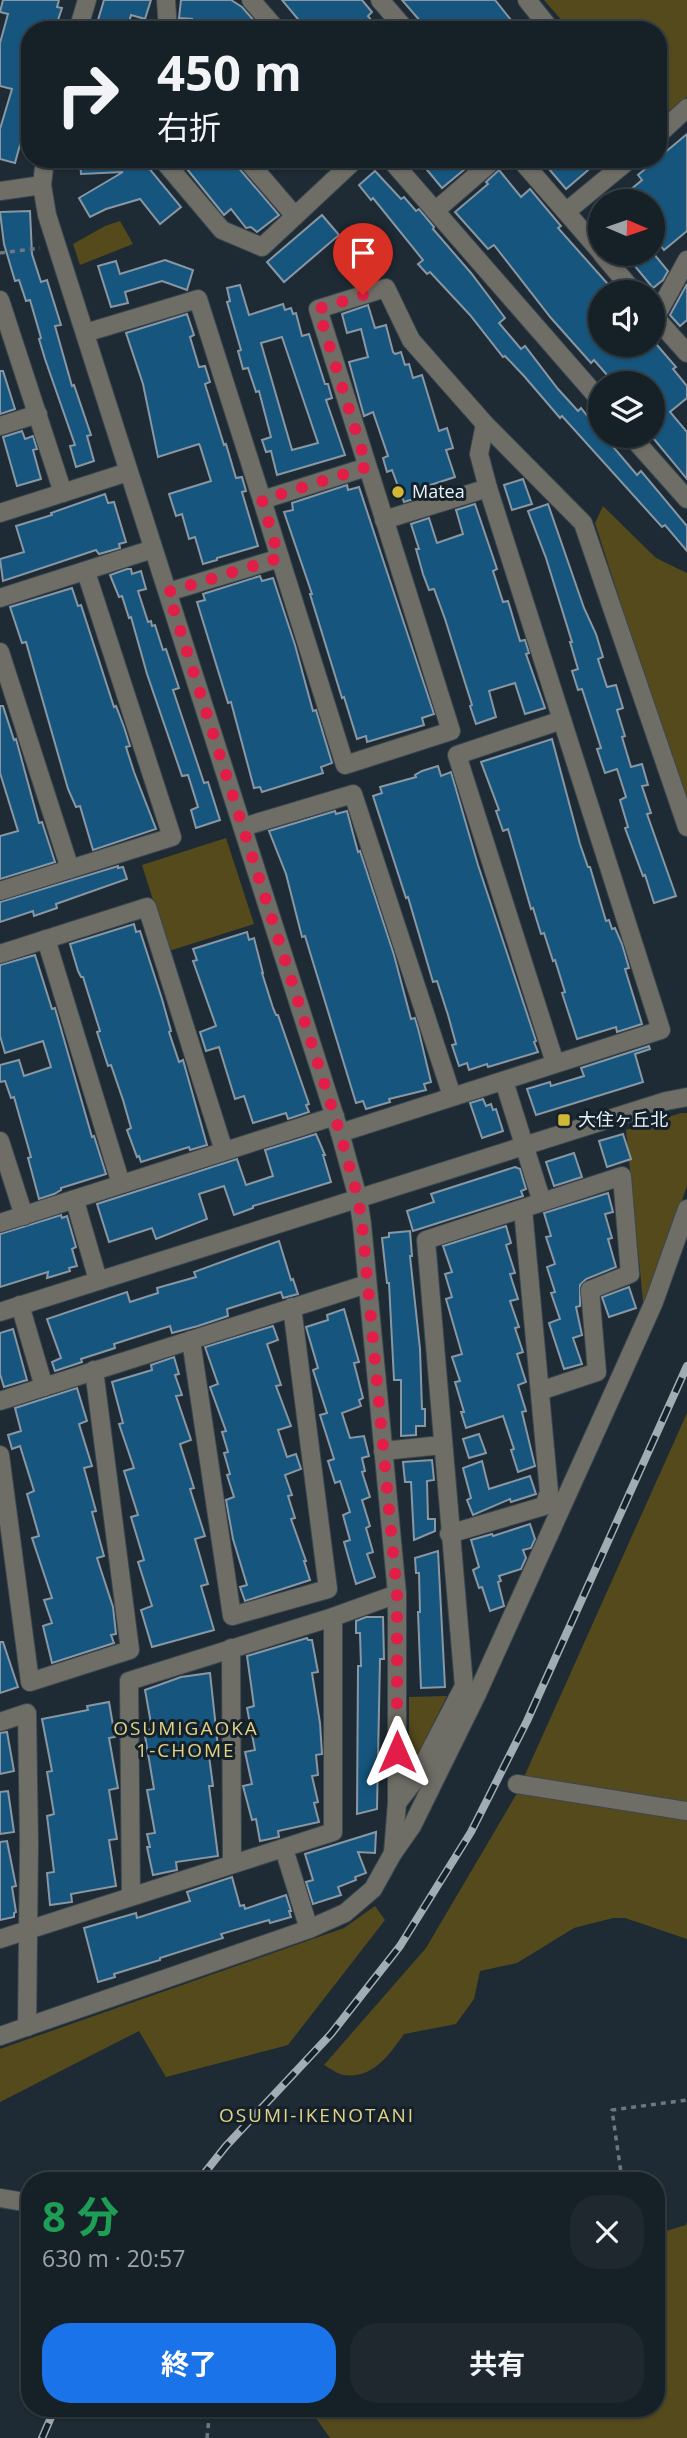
<!DOCTYPE html>
<html lang="ja">
<meta charset="utf-8">
<style>
body{margin:0;font-family:"Open Sans","Noto Sans JP",sans-serif;background:#1f282f;color:#f1f3f6;height:100vh;display:flex;flex-direction:column;font-size:26px;white-space:nowrap}
*{box-sizing:border-box;margin:0}
p{font-size:23px;color:#9ea3a7}
.icon{flex:none;width:38px;height:38px;fill:none;stroke:currentColor;stroke-width:2;stroke-linecap:round;stroke-linejoin:round}
.map{position:relative;flex:1;overflow:hidden}
.panel{position:absolute;left:21px;top:2172px;width:644px;height:245px;display:flex;flex-direction:column;background:#162027;border-radius:28px;box-shadow:0 2px 5px #0004,0 0 0 2px #353e44}
.panel>*{flex:none}
.top-card{position:absolute;left:21px;top:21px;width:646px;height:147px;border-radius:28px;box-shadow:0 2px 5px #0004,0 0 0 2px #353e44;background:#162027;color:#f1f3f6;overflow:hidden}
.needle{width:46px;rotate:92deg}
.buttons{position:absolute;left:588px;top:189px;display:grid;gap:14px}
.buttons a{display:grid;place-items:center;width:77px;height:77px;border-radius:50%;background:#162027;box-shadow:0 2px 5px #0004,0 0 0 2px #353e44;font-size:35px}
.pin{position:absolute;display:grid;place-items:center;width:60px;height:60px;color:#fff;margin:-72px -30px;border-radius:50% 50% 50% 0;rotate:-45deg;box-shadow:0 0 7px #0007}
.pin .icon{rotate:45deg}
.me{position:absolute;width:77px;margin:-38px;rotate:0deg;stroke-linejoin:round;filter:drop-shadow(0 0 5px #0008)}
.turn{display:flex;align-items:center;gap:24px;height:147px;padding:0 21px;font-size:32px}
.turn .icon{width:91px;height:91px;stroke-width:2.5}
.turn b{display:block;font-size:49px;line-height:60px}
.round{display:grid;place-items:center;flex:none;width:74px;height:74px;border-radius:28px;background:#1f282f}
.head{display:flex;align-items:center;justify-content:space-between;height:119px;padding:0 21px}
h1{font-size:42px;font-weight:700;line-height:52px;color:#1e9e55}
.cta{display:flex;gap:14px;margin-top:auto;padding:14px 21px}
.cta a{flex:1;height:80px;border-radius:28px;background:#1a73e8;color:#fff;font-size:28px;font-weight:700;line-height:80px;text-align:center}
.cta a+a{background:#1f282f;color:#f1f3f6}
.map>svg:first-child{display:block}
</style>
<div class="map">
<svg width="687" height="2438" viewBox="0 0 687 2438">
<rect width="100%" height="100%" fill="#1e2b34"/>
<!-- green -->
<g fill="#544a1c">
<path d="M544,0H687V97L658,122V30H570Z"/>
<path d="M120,221L133,244L80,265L73,244L105,226Z"/>
<path d="M603,506L656,558L687,573V805L685,804L595,523Z"/>
<path d="M226,838L254,924L169,951L142,865Z"/>
<path d="M681,1113H687V1186L644,1311L626,1130Z"/>
<path d="M687,1413V1939L625,1918H613L574,1928L517,1963L480,1971L474,1999L456,2024L404,2034C389,2055 373,2079 344,2075C337,2074 330,2068 324,2065L426,1948L516,1795Z"/>
<path d="M447,1696L418,1754L409,1747V1697Z"/>
<path d="M375,1906L385,1920L288,2045L166,2077L139,2031L0,2102V2049L344,1928Z"/>
<path d="M687,2222V2438H330L309,2408H656V2234L686,2225Z"/>
</g>
<!-- building -->
<g fill="#16567e" stroke="#8897a3" stroke-width="2" fill-rule="evenodd">
<path d="M3,0H59L57,7L62,8L57,23L48,20L45,30H30V108L15,163L0,159V129L12,89L0,86V43L8,14L0,12Z"/>
<path d="M104,0H151L145,19L131,15L127,30H95Z"/>
<path d="M181,0H231L242,7L262,30H191L192,19L179,18Z"/>
<path d="M282,0H362L372,12L368,16L379,30H307Z"/>
<path d="M402,0H495L519,30H428Z"/>
<path d="M687,134V231L664,250L653,236V201H617L642,180L638,175Z"/>
<path d="M147,159V166L181,207L160,224L140,199L106,209L90,217L79,198L123,172L81,174L80,160Z"/>
<path d="M198,159H235L237,166L279,215L257,232L251,227L246,228L231,209L224,215L187,169Z"/>
<path d="M418,159H477L442,188Z"/>
<path d="M561,159H601L566,189L549,169Z"/>
<path d="M499,170L521,197L530,189L561,226L558,228L615,292H600V314L591,321L593,324L591,325L600,336V345H608L615,354L626,345H657L676,367L673,369L687,386V398L670,412L687,432V479L653,438V383H614L594,360L591,363L551,318L494,245L488,249L455,212L488,184L486,182Z"/>
<path d="M375,171L401,199L404,197L416,211L419,209L434,227L433,229L471,273L505,318L499,323L521,349L525,346L558,389L578,411L581,408L600,432V436H604L637,475L641,471L687,526V551L665,525L662,527L562,416L560,418L524,376L505,356L503,357L470,315L430,272L427,274L418,264L423,260L373,198L371,200L359,185Z"/>
<path d="M30,211L32,254L41,282L47,280L61,325L55,326L72,386L74,385L91,435L87,436L94,461L76,467L70,446L75,445L45,359L39,339L41,338L30,300L26,301L19,280L15,281L4,244L0,212Z"/>
<path d="M322,215L339,235L284,282L267,262Z"/>
<path d="M625,254H654L668,271L663,280L653,288Z"/>
<path d="M165,260L193,270L187,290L162,281L125,292L128,303L111,307L98,266L116,261L120,274Z"/>
<path d="M687,284V320L680,326L670,315Z"/>
<path d="M240,285L249,315L283,304L285,310L291,308L293,314L296,313L302,336L309,334L325,384H328L332,398L326,400L345,455L277,475L271,451L266,452L262,440L271,437L259,391L256,392L248,368L243,369L238,351L241,350L227,302L230,301L227,288ZM282,337L318,443L292,450L261,343Z"/>
<path d="M368,305L375,328L386,325L393,352L395,354L401,352L405,365L409,364L413,378L422,375L439,431L447,428L453,448L446,450L455,477L418,489L420,497L404,502L392,470L387,472L383,458L388,456L373,412L364,416L349,362L368,357L361,329L347,333L342,314Z"/>
<path d="M187,314L194,335L190,337L199,367L205,366L210,382L205,384L224,445L226,444L236,478L242,477L246,491L242,492L258,546L217,558V560L203,564L195,537L189,539L182,514L176,516L169,494L211,481L200,446L199,444L158,457L143,384L126,333Z"/>
<path d="M0,371H3L15,409L0,414Z"/>
<path d="M22,431L25,439L33,436L37,449L33,450L41,479L17,486L3,437Z"/>
<path d="M523,479L532,504L512,510L504,485Z"/>
<path d="M347,485L348,490L359,487L434,714L422,718L424,725L367,742L366,736L357,739L344,697L342,698L310,594H312L284,512L293,510L292,503Z"/>
<path d="M105,494L108,503L114,502L126,542L119,544L120,548L99,554L96,550L3,581L0,559L24,552L16,526L52,515L51,513Z"/>
<path d="M475,504L497,569L493,571L503,602L508,601L520,641L525,640L529,653L526,654L545,708L525,714L515,683L489,691L496,717L476,724L470,706L472,705L445,619L434,589L429,590L423,574L416,549H419L411,524L429,518L437,543L463,534L456,510Z"/>
<path d="M548,504L584,608L596,634L603,657L598,659L607,687L616,685L623,708L617,710L625,736L622,737L631,767L642,764L648,785L642,786L651,813L647,814L676,896L654,903L645,875L643,876L625,828L628,827L620,800L626,797L617,769L605,773L597,749L601,748L593,723L582,689L578,690L572,671L578,669L570,642H572L546,558L528,511Z"/>
<path d="M127,569H131L132,574L141,571L146,589L138,591L148,622L151,621L152,626L155,625L163,650L166,649L179,688L173,690L204,783L208,782L220,820L196,828L191,810L198,807L188,775L182,776L147,674L131,617L129,618L122,596L119,597L110,575Z"/>
<path d="M260,576L262,581L273,578L295,645L313,711L316,710L332,763L321,767L323,773L262,792L260,787L254,788L231,702L228,703L197,602L205,600L203,594Z"/>
<path d="M72,588L78,606L81,605L114,707L116,706L124,727L130,746L126,747L134,772L156,829L93,850L80,806L76,807L68,789L26,642L22,643L10,607Z"/>
<path d="M0,706H3L14,740L16,739L39,823L42,822L55,862L0,879V836L18,831L0,773Z"/>
<path d="M552,739L580,844L588,867H590L606,921L609,920L612,929L615,928L622,944L629,968L625,969L642,1024L617,1032L616,1027L577,1039L562,993L565,992L555,960L553,961L544,933L541,934L533,908L531,909L508,829L503,831L496,811L499,810L481,762Z"/>
<path d="M438,766L441,776L451,772L478,865L536,1041L534,1042L538,1052L488,1067L487,1064L469,1070L467,1063L459,1066L452,1045L456,1044L448,1015L437,981L433,982L408,897L406,898L373,796L382,793L380,787L416,777L415,775L422,771Z"/>
<path d="M335,811L336,814L347,811L358,852L360,851L394,955L411,1019L415,1018L419,1032L431,1082L424,1084L426,1090L389,1099L390,1102L366,1109L363,1101L356,1103L305,936L302,937L286,874L269,831Z"/>
<path d="M118,866V868L123,867L127,879L56,904L57,908L34,916L33,911L0,922V902Z"/>
<path d="M134,924L136,932L140,931L162,999L171,1031L169,1032L179,1062L183,1060L207,1145L190,1150L189,1147L141,1162L139,1156L137,1157L127,1130L131,1128L123,1100L111,1065L108,1066L97,1032L100,1031L83,977H81L78,971L70,944Z"/>
<path d="M247,932L249,940L254,938L263,973H262L273,1008L276,1015H278L309,1104L306,1105L309,1112L288,1119L286,1113L253,1123L244,1096L235,1099L219,1047L206,1051L200,1032L216,1026L193,961L197,960L193,949Z"/>
<path d="M35,955L52,1009L55,1008L92,1137L94,1136L106,1174L61,1188V1190L54,1194L39,1199L28,1158L31,1157L14,1097L11,1098L5,1081L0,1082V1065L19,1060L24,1076L51,1067L43,1041L5,1053L0,1036V965Z"/>
<path d="M649,1046L650,1049L635,1054L643,1082L536,1115L527,1089L550,1082L551,1086L584,1076L581,1068Z"/>
<path d="M483,1099L486,1106L491,1104L493,1110L496,1109L503,1131L482,1138L470,1103Z"/>
<path d="M316,1134L325,1155H323L331,1182L253,1206V1208L234,1215L224,1186L199,1194L207,1219L156,1239L152,1228L109,1242L97,1204L237,1159L246,1185L273,1176L265,1150Z"/>
<path d="M623,1134L631,1159L607,1167L599,1141Z"/>
<path d="M574,1153L582,1177L554,1186L546,1162Z"/>
<path d="M515,1167L520,1169L526,1189L521,1191L523,1196L413,1231L407,1211L434,1202L431,1194Z"/>
<path d="M608,1193L613,1212L605,1214L612,1238L608,1239L616,1267L586,1279L580,1285V1306L576,1307L582,1335L573,1338L582,1364L564,1369L549,1323L560,1319L551,1293L555,1292L547,1267L555,1264L546,1237L551,1236L544,1213Z"/>
<path d="M61,1215L62,1218L67,1216L76,1247L72,1249L77,1266L69,1268L70,1271L47,1278L48,1272L0,1287V1234Z"/>
<path d="M506,1226L511,1243L506,1245L515,1273L510,1274L518,1299L510,1301L519,1327L515,1328L523,1352L517,1354L526,1382L518,1385L526,1411L522,1412L535,1466L518,1472L511,1450L514,1449L503,1416L466,1428L461,1412H464L455,1382L460,1381L452,1357L462,1354L446,1299L452,1297L445,1274L452,1272L443,1246Z"/>
<path d="M410,1231L412,1256H410L420,1349L422,1409H425V1426H416V1435L401,1436V1380H394L389,1283H387L382,1238L389,1237V1233Z"/>
<path d="M279,1241L291,1280L293,1279L298,1294L283,1298L281,1292L227,1309L228,1316L198,1326L172,1333L170,1326L114,1344L115,1348L81,1359L82,1362L55,1371L52,1362L61,1358L47,1319L127,1292L130,1302L158,1293L157,1288L196,1277L194,1272Z"/>
<path d="M629,1287L636,1308L609,1317L602,1297Z"/>
<path d="M344,1309L359,1362L354,1363L363,1398L359,1400L361,1406L342,1413L350,1438L364,1436L369,1456L362,1458L365,1471L362,1472L370,1497L362,1500L370,1526L366,1528L373,1552L367,1554L375,1577L356,1584L344,1542L350,1540L343,1515L350,1512L340,1481L335,1483L328,1461L334,1459L320,1415L327,1413L313,1370L318,1368L306,1327L328,1320L327,1315Z"/>
<path d="M273,1326L278,1340L267,1344L281,1385L276,1386L291,1426L278,1430L287,1457L296,1454L301,1469L285,1475L292,1495L288,1496L295,1518L291,1519L306,1561H304L310,1580L245,1601L240,1587L247,1585L233,1539L226,1500L234,1497L227,1475L230,1474L224,1453L228,1452L222,1432L226,1431L210,1387L218,1384L205,1347Z"/>
<path d="M13,1329L27,1380L4,1387L0,1374V1333Z"/>
<path d="M174,1357L179,1374L175,1375L182,1395L176,1396L191,1440L180,1444L194,1488L190,1489L205,1536L195,1539L208,1584L201,1586L214,1630L152,1647L141,1610L152,1606L138,1562L144,1560L131,1517L138,1515L124,1471L134,1468L119,1424L123,1423L112,1382L152,1370L151,1365Z"/>
<path d="M77,1388L87,1421L79,1424L92,1466L84,1468L96,1511L92,1512L104,1556L97,1558L113,1607L116,1634L111,1635L114,1643L52,1663L43,1626L52,1623L44,1600L52,1598L32,1538L39,1536L27,1494L34,1491L20,1446L12,1449L8,1435L21,1431L15,1408Z"/>
<path d="M479,1434L486,1453L469,1458L463,1439Z"/>
<path d="M432,1460L434,1480L427,1481L428,1519H435V1531L414,1540L411,1482H405L403,1462Z"/>
<path d="M482,1461L489,1489L530,1476L536,1494L511,1502L510,1499L473,1515L467,1500L471,1498L463,1468Z"/>
<path d="M530,1524L535,1539L531,1548L523,1550L526,1558L521,1569L499,1576L501,1581L498,1582L504,1606L490,1611L482,1587L479,1588L473,1570L479,1567L471,1540L492,1534L493,1536Z"/>
<path d="M438,1551L445,1687L421,1688L418,1612H420L419,1573H416L415,1558Z"/>
<path d="M366,1617H383L384,1659H380L377,1809L357,1814L358,1666H361L360,1633H356V1621Z"/>
<path d="M307,1638L308,1640H312L318,1672L312,1673L320,1723L322,1754L316,1755L318,1775L312,1776L318,1802L314,1803L319,1822L278,1831L279,1837L260,1841L256,1819L252,1820L243,1786L252,1784L245,1752L255,1750L247,1708L254,1706L247,1656Z"/>
<path d="M0,1642H3L18,1687L0,1693Z"/>
<path d="M210,1673L218,1747L214,1748L215,1756H209L213,1786H209L218,1856L176,1862L177,1870L153,1875L147,1847H150L147,1834L155,1833L147,1790L154,1789L144,1730L152,1729L145,1690L181,1677Z"/>
<path d="M109,1702L115,1737L109,1738L118,1788L109,1790L117,1839L109,1840L116,1886L71,1894L72,1902L50,1905L47,1873L54,1872L47,1816L54,1814L47,1772L52,1771L42,1719L88,1710L87,1706Z"/>
<path d="M7,1732L14,1771L0,1774V1733Z"/>
<path d="M8,1791L14,1832L0,1834V1792Z"/>
<path d="M376,1832L375,1853L358,1852L366,1873L355,1877L356,1880L338,1887L341,1895L313,1904L306,1882L313,1880L305,1854Z"/>
<path d="M7,1841L16,1886L12,1887L16,1912L14,1913V1917L0,1920V1842Z"/>
<path d="M232,1877L240,1906L244,1905L245,1909L286,1895L291,1911H289L291,1917L270,1923L269,1920L221,1934L223,1938L160,1958V1960L114,1974L115,1977L98,1982L84,1928L136,1913L137,1918L190,1901L187,1892Z"/>
</g>
<g fill="none" stroke-linecap="round" stroke-linejoin="round">
<!-- minor casing -->
<g stroke="#3b4750" stroke-width="20">
<g id="minor">
<path d="M166,0L168,30"/>
<path d="M251,0L277,30"/>
<path d="M380,0L406,30"/>
<path d="M527,0L551,30"/>
<path d="M78,30L87,0"/>
<path d="M658,135L687,108"/>
<path d="M45,159L42,185L47,215L340,1133L358,1198L362,1224L397,1594V1803L393,1853"/>
<path d="M162,159L222,230L262,247L356,159"/>
<path d="M246,159L295,216"/>
<path d="M390,159L600,400"/>
<path d="M520,159L600,251"/>
<path d="M0,191L42,185"/>
<path d="M435,211L495,159"/>
<path d="M567,211L630,159"/>
<path d="M602,254L634,292"/>
<path d="M0,300L63,493"/>
<path d="M653,315L687,353"/>
<path d="M655,318L687,260"/>
<path d="M85,333L198,299L262,500"/>
<path d="M0,426L38,414"/>
<path d="M631,436L687,499"/>
<path d="M0,513L128,472"/>
<path d="M384,520L488,488"/>
<path d="M280,558L345,765L451,731L318,309L386,288L411,340L485,424L583,523L687,827"/>
<path d="M168,592L280,558L262,500L367,467"/>
<path d="M0,598L153,549"/>
<path d="M0,652L70,869"/>
<path d="M243,827L353,794L452,1096"/>
<path d="M0,891L172,837L86,572"/>
<path d="M46,939L121,1184"/>
<path d="M0,954L147,907L224,1151"/>
<path d="M555,1063L457,755L562,720"/>
<path d="M504,1081L542,1202"/>
<path d="M340,1133L661,1030L488,488L479,454L485,424"/>
<path d="M0,1141L24,1216"/>
<path d="M75,1201L98,1280"/>
<path d="M0,1223L335,1116"/>
<path d="M20,1305L44,1387"/>
<path d="M0,1312L666,1101L687,1097"/>
<path d="M191,1340L232,1616L328,1589L292,1307"/>
<path d="M0,1401L367,1284"/>
<path d="M383,1451L442,1445"/>
<path d="M0,1455L30,1682L130,1650L94,1370"/>
<path d="M449,1534L544,1506L549,1492L523,1209"/>
<path d="M231,1648L232,1863"/>
<path d="M0,1722L27,1713L29,1844L27,2027"/>
<path d="M517,1784L687,1811"/>
<path d="M397,1803L415,1780L464,1686L426,1240L622,1176L630,1274L590,1290L597,1372L540,1391"/>
<path d="M284,1849L309,1929"/>
<path d="M131,1896L129,1681L333,1617L397,1594"/>
<path d="M0,1939L333,1832V1617"/>
<path d="M0,2036L309,1929L345,1913L373,1889L393,1853L412,1826L477,1694L620,1378L654,1302L687,1209"/>
<path d="M0,2198L30,2203"/>
</g>
</g>
<!-- path -->
<g stroke="#6c7780" stroke-width="3.5" stroke-dasharray="5 5" stroke-linecap="butt">
<path d="M0,253L40,248"/>
<path d="M622,2180L612,2110L687,2100"/>
<path d="M207,2438L210,2408"/>
</g>
<!-- minor -->
<use href="#minor" stroke="#6f6e66" stroke-width="18"/>
<!-- rail casing -->
<g stroke="#a2acb3" stroke-width="8">
<g id="rail">
<path d="M199,2180L226,2146L331,2034L400,1946L471,1832L527,1721L687,1366"/>
<path d="M42,2438L55,2408"/>
</g>
</g>
<!-- rail -->
<use href="#rail" stroke="#15212a" stroke-width="5" stroke-dasharray="16" stroke-linecap="butt"/>
</g>
<g fill="none" stroke-linecap="round" stroke-linejoin="round">
<!-- route -->
<path stroke="#e11d48" stroke-width="12" stroke-dasharray="0 21.6" d="M363,295L318,309L367,467L262,500L279,558L168,592L340,1133L358,1198L362,1224L397,1594V1752"/>
</g>
<!-- markers -->
<g fill="#d1b736" stroke="#15212a" stroke-width="2.5">
<circle cx="398" cy="492" r="7"/>
<rect x="557" y="1113" width="14" height="14" rx="3.5"/>
</g>
<g text-anchor="middle" stroke-width="6" stroke-linejoin="round" paint-order="stroke">
<!-- poi labels -->
<g font-size="18" fill="#eaf2f9" stroke="#15212a" text-anchor="start">
<text x="412" y="498">Matea</text>
<text x="578" y="1126">大住ヶ丘北</text>
</g>
<!-- neighbourhood labels -->
<g font-size="19" letter-spacing="2" fill="#e4d385" stroke="#15212a">
<text x="186" y="1735">OSUMIGAOKA<tspan x="186" dy="22">1-CHOME</tspan></text>
<text x="317" y="2122">OSUMI-IKENOTANI</text>
</g>
</g>
</svg>
<div class="buttons">
<a><svg class="needle" viewBox="-14 -14 28 28"><path d="M0-13l5 13h-10z" fill="#e53935"/><path d="M0 13l5-13h-10z" fill="#9ea3a7"/></svg></a>
<a><svg class="icon" aria-label="sound" viewBox="0 0 24 24"><path d="M4 9h4l5-4v14l-5-4H4zM17 9q2 3 0 6"/></svg></a>
<a><svg class="icon" aria-label="layers" viewBox="0 0 24 24"><path d="M12 4l9 5-9 5-9-5zM3 14l9 5 9-5"/></svg></a>
</div>
<div class="pin" style="left:363px;top:295px;background:#d93025"><svg class="icon" aria-label="arrive" viewBox="0 0 24 24"><path d="M6 21V4h12l-3 4 3 4H6"/></svg></div>
<svg class="me" style="left:397px;top:1752px" viewBox="-20 -20 40 40"><path d="M0-17L14 15 0 8-14 15z" fill="#e11d48" stroke="#fff" stroke-width="4"/></svg>
<div class="top-card">
<div class="turn"><svg class="icon" aria-label="right" viewBox="0 0 24 24"><path d="M7 20v-9h11M14 6l5 5-5 5"/></svg><div><b>450 m</b>右折</div></div>
</div>
<section class="panel">
<div class="head"><div><h1>8 分</h1><p>630 m · 20:57</p></div><a class="round"><svg class="icon" aria-label="close" viewBox="0 0 24 24"><path d="M6 6l12 12M18 6L6 18"/></svg></a></div>
<div class="cta"><a>終了</a><a>共有</a></div>
</section>
</div>
